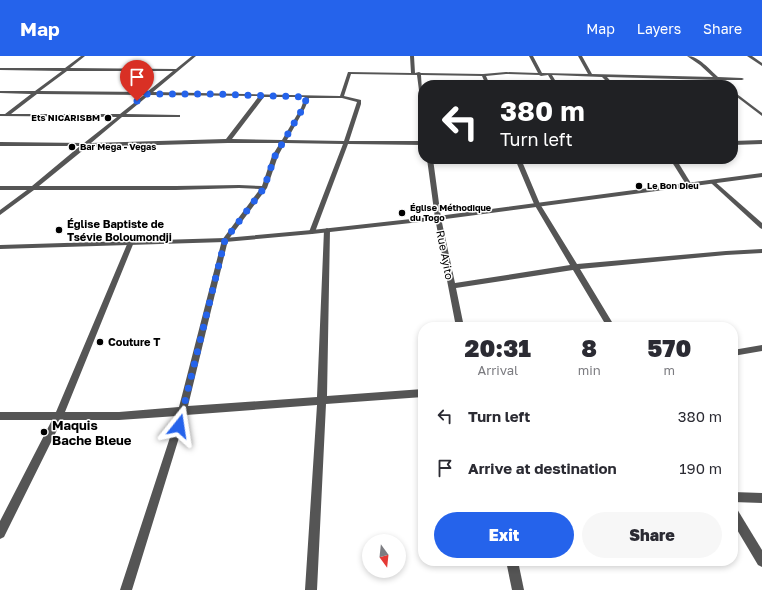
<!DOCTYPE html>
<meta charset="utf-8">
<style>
body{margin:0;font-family:"Golos Text",sans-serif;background:#f7f7f7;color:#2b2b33;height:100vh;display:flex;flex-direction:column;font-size:15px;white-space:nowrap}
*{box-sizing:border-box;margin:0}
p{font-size:13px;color:#7c7c81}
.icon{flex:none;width:22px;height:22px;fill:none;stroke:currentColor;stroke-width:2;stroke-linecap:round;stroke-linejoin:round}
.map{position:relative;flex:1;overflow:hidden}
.side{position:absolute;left:418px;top:266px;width:320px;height:244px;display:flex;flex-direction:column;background:#fff;border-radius:16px;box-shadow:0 2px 6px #0003}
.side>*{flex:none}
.guide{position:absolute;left:418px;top:24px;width:320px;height:84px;border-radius:16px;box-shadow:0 2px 6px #0003;background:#202124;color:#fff;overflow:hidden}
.needle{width:26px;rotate:165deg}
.controls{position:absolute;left:362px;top:478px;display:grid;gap:8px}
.controls a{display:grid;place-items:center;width:44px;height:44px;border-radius:50%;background:#fff;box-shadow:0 2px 6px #0003;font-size:20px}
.pin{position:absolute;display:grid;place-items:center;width:34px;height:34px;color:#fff;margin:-41px -17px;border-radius:50% 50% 50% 0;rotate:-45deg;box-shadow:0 0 4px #0007}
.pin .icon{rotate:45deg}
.me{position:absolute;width:44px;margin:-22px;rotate:15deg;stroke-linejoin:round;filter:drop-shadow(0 0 3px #0008)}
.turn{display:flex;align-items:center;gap:14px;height:84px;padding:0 16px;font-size:18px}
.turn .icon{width:52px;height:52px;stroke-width:2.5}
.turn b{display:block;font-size:28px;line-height:34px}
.eta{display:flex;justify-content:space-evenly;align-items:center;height:68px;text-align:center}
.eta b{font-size:24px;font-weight:800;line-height:28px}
.action{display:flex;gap:8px;margin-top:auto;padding:8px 16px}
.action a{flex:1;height:46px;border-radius:24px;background:#2563eb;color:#fff;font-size:16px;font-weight:800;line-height:46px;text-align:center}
.action a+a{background:#f7f7f7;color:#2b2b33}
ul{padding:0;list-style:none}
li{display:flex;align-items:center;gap:12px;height:52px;padding:0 16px}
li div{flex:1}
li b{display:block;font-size:15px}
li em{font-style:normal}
header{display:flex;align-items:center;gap:24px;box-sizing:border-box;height:56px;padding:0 20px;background:#2563eb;color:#fff}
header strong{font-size:19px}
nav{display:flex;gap:22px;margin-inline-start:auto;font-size:14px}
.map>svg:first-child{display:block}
</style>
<header>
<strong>Map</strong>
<nav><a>Map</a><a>Layers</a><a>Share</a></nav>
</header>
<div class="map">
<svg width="762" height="534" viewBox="0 0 762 534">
<rect width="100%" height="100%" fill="#fff"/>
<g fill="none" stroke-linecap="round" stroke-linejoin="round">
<!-- minor -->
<g fill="#555" fill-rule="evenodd">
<path d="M81,0H85L70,12L176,13L192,0H196L153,36L340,40L348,16L411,17L410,0H414L415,17L419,16L421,17L483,18L506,16L538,17L529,0H533L542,17L588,18L578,0H582L592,18L713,21L700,9L687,0C699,0 710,14 718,21L742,22L744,23L742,24H721L726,29H722L716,24L607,21L614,29H610L602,21L552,19L558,29H554L548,19L541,20L539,19L506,18L486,20L490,29H486L482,20L421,19L423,51L421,50L417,19L351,18L344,40L361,44V48L349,85H423V89L348,88L315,176L312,178L309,176L343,88L285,87L278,100L267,132L228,184L188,350L317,341L324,174L327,172L330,174L327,340L423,333V341L326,348L317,534H305L317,349L186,359L132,534H120L177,360L119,364H62L4,481L0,483V465L52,364H0V356H56L128,186L131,184L134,186L65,356H119L179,351L222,184L260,133L239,132L176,134H34L0,159V154L27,134H0V130H32L80,90H0V86L84,87L117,61L0,60V58H5L31,38L0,37V35H35L62,15L0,14V12H65ZM67,15H173L147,36L40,35ZM37,38L144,39L120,58H11ZM149,39L259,40L226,83L91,87L122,61H180V59H178L126,58ZM264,41H305L301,52L282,84L232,83ZM309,42H342L357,46L344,85L287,84L305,52ZM228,87H280L272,100L262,130L239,129L176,130H39L87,91Z"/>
<path d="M747,0H752L762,7V10Z"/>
<path d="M733,35L762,57V60L733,38Z"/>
<path d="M762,84V88L733,89V85Z"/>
<path d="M427,103H433L441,162L455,227L570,209L534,148L515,103H521L540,148L577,208L726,195L762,193V197L726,199L580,213L615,271H607L573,214L456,232L464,271H456L435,162Z"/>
<path d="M670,103H676L692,129L691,130H687Z"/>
<path d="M713,124L762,167V173L760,172L711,127L710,126Z"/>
<path d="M762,289V295L733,300V294Z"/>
<path d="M733,436L762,437V447L733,446Z"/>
<path d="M733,452L737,453L762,494V511L758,509L733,467Z"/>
<path d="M506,505H518L524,534H512Z"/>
</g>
<!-- tertiary -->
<path fill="#555" fill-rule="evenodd" d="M762,117V121L438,164L312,178L225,186L0,193V189L225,182L312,174L438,160Z"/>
</g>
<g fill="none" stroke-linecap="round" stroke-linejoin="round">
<!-- route -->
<path stroke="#2563eb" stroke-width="7" stroke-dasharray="0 12.6" d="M137,45L146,38H212L307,41L303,52L275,100L264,132L225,184L179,370"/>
</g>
<!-- markers -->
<g fill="#000" stroke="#fff" stroke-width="1.5">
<circle cx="108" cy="62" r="4"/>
<circle cx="72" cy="91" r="4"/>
<circle cx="639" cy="130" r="4"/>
<circle cx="402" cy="157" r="4"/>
<circle cx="59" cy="174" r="4"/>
<circle cx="100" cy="286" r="4"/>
<circle cx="44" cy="376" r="4"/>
</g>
<g text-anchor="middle" stroke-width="3" stroke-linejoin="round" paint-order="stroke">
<!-- far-poi labels -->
<g font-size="9" font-weight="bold" fill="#000" stroke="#fff" text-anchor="start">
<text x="100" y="65" text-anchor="end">Ets NICARISBM</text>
<text x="80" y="94">Bar Mega - Vegas</text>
<text x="647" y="133">Le Bon Dieu</text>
<text x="410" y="155">Église Méthodique<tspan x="410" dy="10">du Togo</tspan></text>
</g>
<!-- poi labels -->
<g font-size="11" font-weight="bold" fill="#000" stroke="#fff" text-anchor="start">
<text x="67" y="172">Église Baptiste de<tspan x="67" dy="13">Tsévie Boloumondji</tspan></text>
<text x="108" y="290">Couture T</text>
</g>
<!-- street labels -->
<g font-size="11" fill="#000" stroke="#fff">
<text transform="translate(445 199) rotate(79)" y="4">Rue Ayito</text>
</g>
<!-- near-poi labels -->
<g font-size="13" font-weight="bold" fill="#000" stroke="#fff" text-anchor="start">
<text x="52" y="374">Maquis<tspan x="52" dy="15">Bache Bleue</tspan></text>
</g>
</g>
</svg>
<div class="controls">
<a><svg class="needle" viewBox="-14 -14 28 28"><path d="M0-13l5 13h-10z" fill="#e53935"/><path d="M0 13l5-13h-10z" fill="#7c7c81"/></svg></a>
</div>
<div class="pin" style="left:137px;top:45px;background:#d93025"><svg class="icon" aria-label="arrive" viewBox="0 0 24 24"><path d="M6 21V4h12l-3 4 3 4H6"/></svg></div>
<svg class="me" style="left:179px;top:370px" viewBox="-20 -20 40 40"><path d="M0-17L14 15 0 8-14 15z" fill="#2563eb" stroke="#fff" stroke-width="4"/></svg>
<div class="guide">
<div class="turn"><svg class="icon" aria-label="left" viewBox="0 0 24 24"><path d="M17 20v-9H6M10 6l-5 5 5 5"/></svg><div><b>380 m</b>Turn left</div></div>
</div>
<section class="side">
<div class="eta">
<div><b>20:31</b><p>Arrival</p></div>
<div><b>8</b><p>min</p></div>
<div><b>570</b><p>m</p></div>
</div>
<ul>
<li><svg class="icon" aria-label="left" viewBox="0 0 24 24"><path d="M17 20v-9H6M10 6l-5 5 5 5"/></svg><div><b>Turn left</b></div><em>380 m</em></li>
<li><svg class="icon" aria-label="arrive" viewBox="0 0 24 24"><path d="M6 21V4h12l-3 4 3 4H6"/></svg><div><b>Arrive at destination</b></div><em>190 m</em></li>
</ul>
<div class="action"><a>Exit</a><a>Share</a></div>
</section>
</div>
